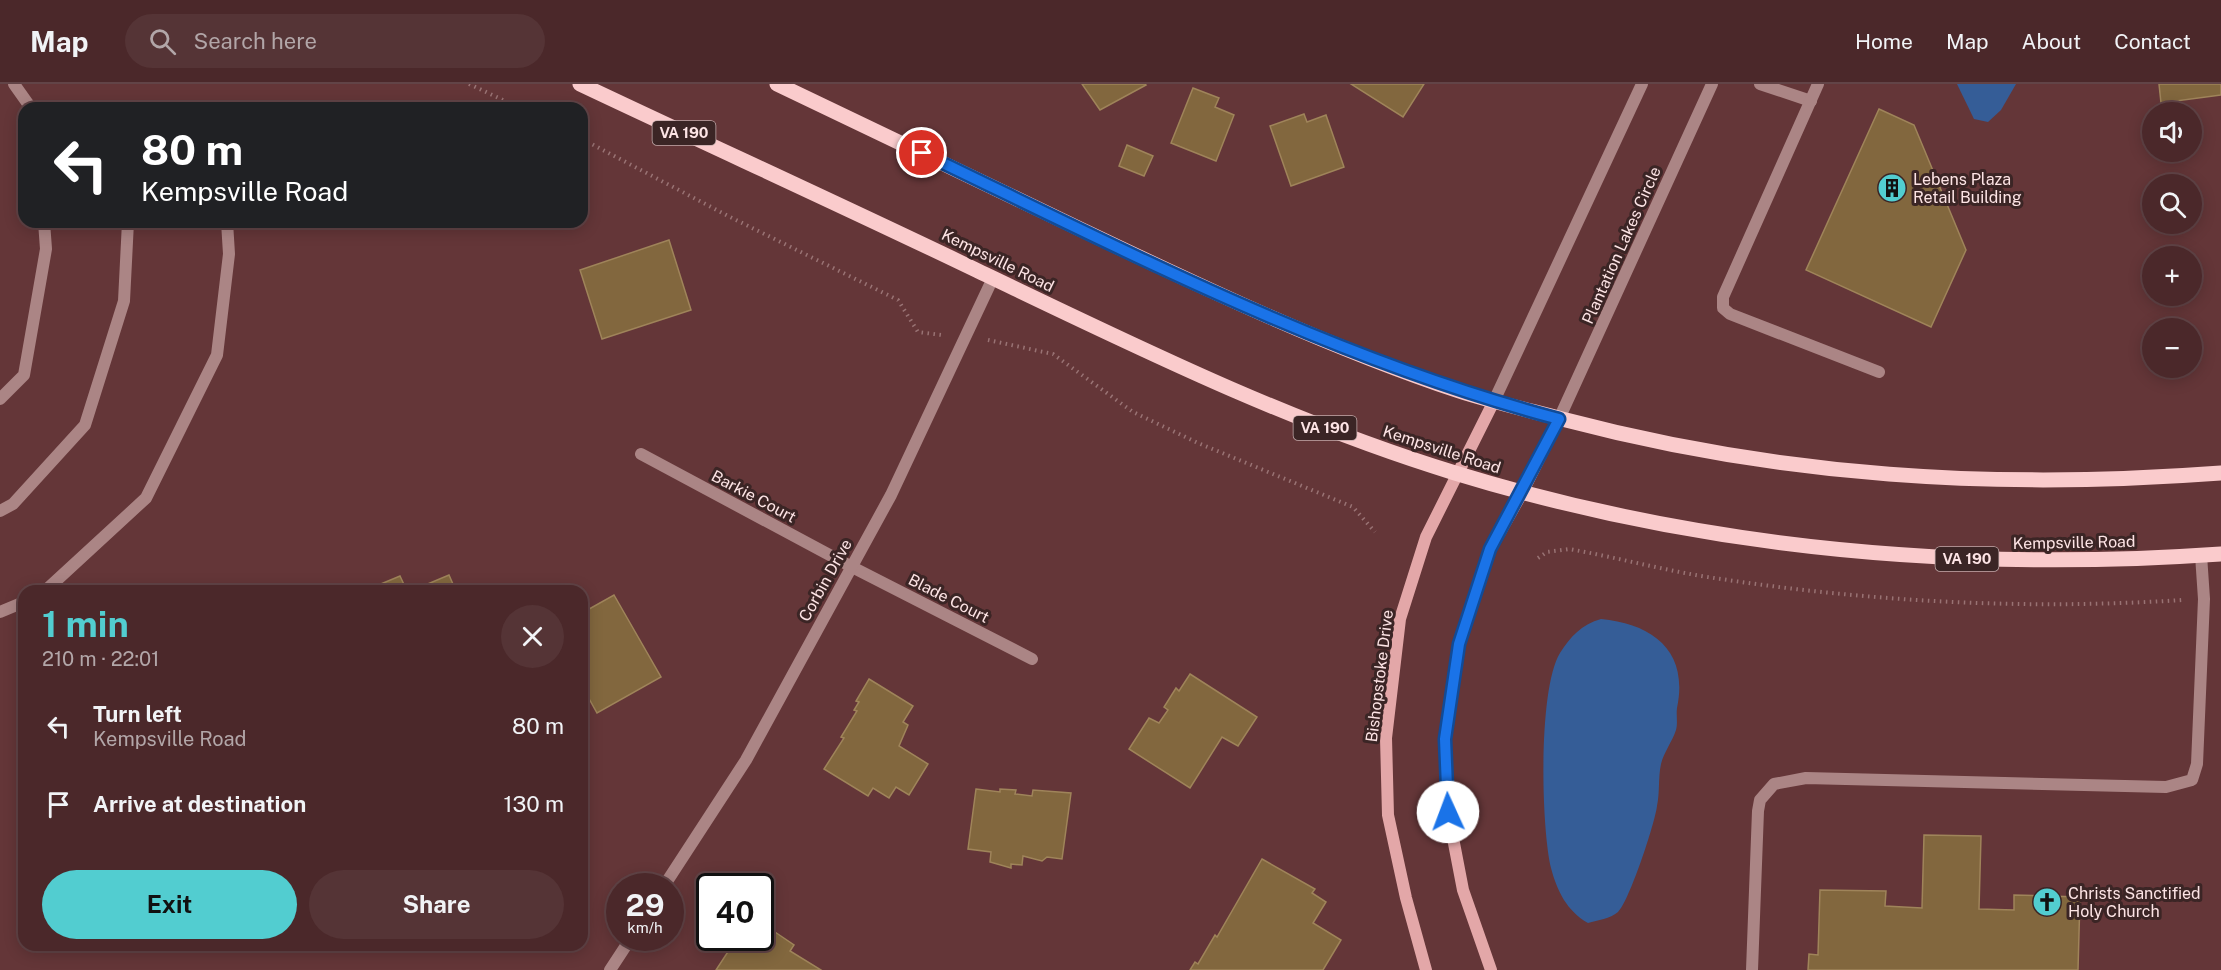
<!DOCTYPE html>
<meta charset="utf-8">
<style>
body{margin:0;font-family:"Public Sans",sans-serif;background:#553436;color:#f1f3f6;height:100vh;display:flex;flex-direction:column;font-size:22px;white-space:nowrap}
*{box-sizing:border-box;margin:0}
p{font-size:20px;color:#b2a6a8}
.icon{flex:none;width:33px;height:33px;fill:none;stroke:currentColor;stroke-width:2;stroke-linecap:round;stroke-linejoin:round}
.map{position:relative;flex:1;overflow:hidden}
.sheet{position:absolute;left:18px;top:501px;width:570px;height:366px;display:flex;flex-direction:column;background:#4b282a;border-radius:18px;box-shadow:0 3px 15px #0003,0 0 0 2px #624447}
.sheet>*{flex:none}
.hud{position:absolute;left:18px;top:18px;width:570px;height:126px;border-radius:18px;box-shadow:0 3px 15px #0003,0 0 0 2px #624447;background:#202124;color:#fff;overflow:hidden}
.controls{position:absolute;left:2142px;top:18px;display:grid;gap:12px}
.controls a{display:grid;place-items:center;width:60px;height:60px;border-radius:50%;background:#4b282a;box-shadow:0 3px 15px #0003,0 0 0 2px #624447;font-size:30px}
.speed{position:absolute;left:606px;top:789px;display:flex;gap:12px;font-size:30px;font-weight:700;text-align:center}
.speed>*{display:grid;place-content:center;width:78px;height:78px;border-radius:50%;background:#4b282a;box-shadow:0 3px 15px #0003,0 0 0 2px #624447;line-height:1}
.speed small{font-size:15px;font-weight:400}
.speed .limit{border:3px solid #111;border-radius:9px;background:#fff;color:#111}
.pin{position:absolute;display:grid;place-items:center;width:51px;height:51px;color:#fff;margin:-26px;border:3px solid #fff;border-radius:50%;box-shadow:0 2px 6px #0007}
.me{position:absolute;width:66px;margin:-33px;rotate:358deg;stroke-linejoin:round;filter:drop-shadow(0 0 4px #0008)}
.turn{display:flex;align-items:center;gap:21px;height:126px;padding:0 24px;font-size:27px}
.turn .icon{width:78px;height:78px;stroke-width:2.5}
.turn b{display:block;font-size:42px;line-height:51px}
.round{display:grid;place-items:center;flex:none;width:63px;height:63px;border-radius:32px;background:#553436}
.summary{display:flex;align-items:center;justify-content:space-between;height:102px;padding:0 24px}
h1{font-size:36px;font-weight:700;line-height:45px;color:#52cdd0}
.action{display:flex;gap:12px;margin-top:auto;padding:12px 24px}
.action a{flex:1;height:69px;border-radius:36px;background:#52cdd0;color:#111;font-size:24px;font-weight:700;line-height:69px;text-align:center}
.action a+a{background:#553436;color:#f1f3f6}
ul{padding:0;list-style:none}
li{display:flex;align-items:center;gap:18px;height:78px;padding:0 24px}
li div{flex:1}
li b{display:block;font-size:22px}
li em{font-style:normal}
header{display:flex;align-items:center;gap:36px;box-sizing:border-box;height:84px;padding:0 30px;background:#4b282a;border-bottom:2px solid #624447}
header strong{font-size:28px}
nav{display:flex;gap:33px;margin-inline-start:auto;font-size:21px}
.search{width:420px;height:54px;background:#553436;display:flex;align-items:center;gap:15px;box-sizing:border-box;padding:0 21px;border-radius:33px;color:#b2a6a8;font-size:22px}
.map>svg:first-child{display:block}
</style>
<header>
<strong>Map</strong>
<div class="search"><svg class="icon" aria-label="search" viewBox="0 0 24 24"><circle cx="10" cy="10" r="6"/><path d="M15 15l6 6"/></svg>Search here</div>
<nav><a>Home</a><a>Map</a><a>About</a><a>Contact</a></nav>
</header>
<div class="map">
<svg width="2221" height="886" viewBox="0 0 2221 886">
<rect width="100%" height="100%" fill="#643638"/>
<!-- water -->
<g fill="#355d97">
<path d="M1957,0H2016L2001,26L1988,38L1974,35Z"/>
<path d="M1601,535C1653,540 1689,567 1677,624C1676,631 1678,639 1676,646C1672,658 1664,668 1661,680C1658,694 1660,708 1657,722C1655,739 1629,818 1618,828C1610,835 1598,836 1588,839C1567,827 1557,807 1551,784C1541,742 1538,605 1560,569C1570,553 1582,540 1601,535Z"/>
</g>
<!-- building -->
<g fill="#82673e" stroke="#9f845a" stroke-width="1.5">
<path d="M1082,0H1145L1146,1L1100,26Z"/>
<path d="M1351,0H1424L1403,33Z"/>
<path d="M2159,0H2221V11L2161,19Z"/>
<path d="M1193,4L1219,14L1215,23L1234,31L1216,77L1171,59Z"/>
<path d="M1879,25L1914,41L1966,166L1931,243L1806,186Z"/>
<path d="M1304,30L1307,38L1326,31L1344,83L1291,102L1270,42Z"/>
<path d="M1127,61L1153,72L1144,92L1119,82Z"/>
<path d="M669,156L691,226L602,255L580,186Z"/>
<path d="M449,491L456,507H411Z"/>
<path d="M400,492L407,507H364Z"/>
<path d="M614,511L661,593L597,629L582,602V529Z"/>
<path d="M1190,590L1257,633L1238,662L1222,653L1190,704L1129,665L1149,634L1159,639L1168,626L1164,623L1176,604L1179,607Z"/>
<path d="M869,595L913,622L903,638L908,641L899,662L928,680L909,711L896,703L889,714L873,704L868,712L824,685L844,654L841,653L857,627L854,626L859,618L856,617Z"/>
<path d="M976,705L1000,708V705L1016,706L1015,710L1032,712L1033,706L1071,709L1062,775L1047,773L1042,777L1023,772L1022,781L1011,780V784L990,778L991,768L968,765Z"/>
<path d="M1924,751L1981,752L1979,825L2014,826V811L2080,813L2078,886H1808L1809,870L1818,871L1820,806L1886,807L1885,822L1922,824Z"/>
<path d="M1262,775L1315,805L1312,809L1326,818L1313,839L1341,856L1323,886H1190L1195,878L1198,880L1215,851L1217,853Z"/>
<path d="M772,846L794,861L790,867L821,886H716L737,854H760V849L769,854Z"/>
</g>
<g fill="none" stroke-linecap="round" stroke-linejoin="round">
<!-- path -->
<g stroke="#997374" stroke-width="4" stroke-dasharray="1.5 4.5" stroke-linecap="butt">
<path d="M469,0L520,24"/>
<path d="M582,55L730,133L898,216L918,248L942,251"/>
<path d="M988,256L1053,270L1133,328L1198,359L1353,423L1375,448"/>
<path d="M1538,474L1547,468L1569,465C1620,474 1670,488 1721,495C1873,518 2029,526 2182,516"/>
</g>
<!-- lane -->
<g stroke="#ab8585" stroke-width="12">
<path d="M14,0L31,24"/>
<path d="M1760,0L1811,17"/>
<path d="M1818,0L1723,213V224L1730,230L1879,288"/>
<path d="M0,315L24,291L46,165L44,138"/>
<path d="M0,427L13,420L85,341L124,217L128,138"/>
<path d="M45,507L146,414L217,271L229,170L227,138"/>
<path d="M0,528L24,518"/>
<path d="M1752,886L1758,727L1760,716L1774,700L1806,694L2166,703L2192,696L2197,680L2204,515L2201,471"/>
</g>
<!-- street -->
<g stroke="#ab8585" stroke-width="12">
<path d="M1494,317L1642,0"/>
<path d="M1559,335L1712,0"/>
<path d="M641,370L852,483L1032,575"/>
<path d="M664,802L746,676L891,411L993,194"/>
<path d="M610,886L631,854"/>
</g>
<!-- secondary -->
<g stroke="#e3a7a8" stroke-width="12">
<path d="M1426,886L1406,814L1388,731L1386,654L1400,535L1426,453L1494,317"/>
<path d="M1491,886L1463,806L1448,728L1445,655L1459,560L1490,466L1522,409L1559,335"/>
</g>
<!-- primary -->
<g stroke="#facbcc" stroke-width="15">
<path d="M580,0C711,62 843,122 974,185C1131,260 1288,338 1455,389C1703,465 1962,488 2221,470"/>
<path d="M777,0C878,48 979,97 1080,145C1204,204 1328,263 1459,307C1493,318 1528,326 1562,335C1782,393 1995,406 2221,389"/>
</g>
</g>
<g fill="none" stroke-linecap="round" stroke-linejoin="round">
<!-- route casing -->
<g stroke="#114b97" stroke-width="15">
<path id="route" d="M922,69C1130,169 1335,276 1559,335L1490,465L1459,560L1445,655L1448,728"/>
</g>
<!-- route -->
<use href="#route" stroke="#1a73e8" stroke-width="10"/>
</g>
<!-- icons -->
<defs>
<g id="building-disc" transform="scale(1.5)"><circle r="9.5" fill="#52cdd0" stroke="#3b2525"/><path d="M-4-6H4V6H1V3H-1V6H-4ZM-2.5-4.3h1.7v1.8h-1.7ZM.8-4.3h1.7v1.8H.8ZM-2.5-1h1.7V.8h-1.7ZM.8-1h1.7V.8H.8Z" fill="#111"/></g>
<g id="church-disc" transform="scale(1.5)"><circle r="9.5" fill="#52cdd0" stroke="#3b2525"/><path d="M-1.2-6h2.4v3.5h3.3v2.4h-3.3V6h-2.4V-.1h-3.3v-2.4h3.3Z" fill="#111"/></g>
</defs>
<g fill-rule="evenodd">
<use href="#building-disc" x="1892" y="104"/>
<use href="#church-disc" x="2047" y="818"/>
</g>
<g text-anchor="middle" stroke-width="6" stroke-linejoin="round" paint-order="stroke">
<!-- shield labels -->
<g fill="#3b2525" stroke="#c3abab" stroke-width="1.5">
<rect x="652.5" y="37" width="63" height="24" rx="4.5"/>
<rect x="1293.5" y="332" width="63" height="24" rx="4.5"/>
<rect x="1935.5" y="463" width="63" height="24" rx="4.5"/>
</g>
<g font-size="15" font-weight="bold" fill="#fde4e5">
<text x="684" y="54">VA 190</text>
<text x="1325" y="349">VA 190</text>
<text x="1967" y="480">VA 190</text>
</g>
<!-- poi labels -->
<g font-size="16" fill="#fde4e5" stroke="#3b2525" text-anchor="start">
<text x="1913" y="101">Lebens Plaza<tspan x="1913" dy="18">Retail Building</tspan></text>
<text x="2068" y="815">Christs Sanctified<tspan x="2068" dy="18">Holy Church</tspan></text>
</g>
<!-- street labels -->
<g font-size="16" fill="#fde4e5" stroke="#3b2525">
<text transform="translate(1621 161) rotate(-66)" y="6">Plantation Lakes Circle</text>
<text transform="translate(998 176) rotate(26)" y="6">Kempsville Road</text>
<text transform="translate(1442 365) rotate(18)" y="6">Kempsville Road</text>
<text transform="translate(754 412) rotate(28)" y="6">Barkie Court</text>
<text transform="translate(2074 458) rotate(-1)" y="6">Kempsville Road</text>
<text transform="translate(825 496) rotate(-61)" y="6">Corbin Drive</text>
<text transform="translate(949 514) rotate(27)" y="6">Blade Court</text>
<text transform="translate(1379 592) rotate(-83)" y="6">Bishopstoke Drive</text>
</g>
</g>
</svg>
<div class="controls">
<a><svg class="icon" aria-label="sound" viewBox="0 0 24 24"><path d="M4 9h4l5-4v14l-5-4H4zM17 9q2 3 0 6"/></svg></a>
<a><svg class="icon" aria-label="search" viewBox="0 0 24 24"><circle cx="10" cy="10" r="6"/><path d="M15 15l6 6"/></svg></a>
<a>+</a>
<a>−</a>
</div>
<div class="speed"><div>29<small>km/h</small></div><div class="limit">40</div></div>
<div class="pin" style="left:922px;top:69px;background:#d93025"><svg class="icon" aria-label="arrive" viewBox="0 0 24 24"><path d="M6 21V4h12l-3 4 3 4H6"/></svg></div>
<svg class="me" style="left:1448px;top:728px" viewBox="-20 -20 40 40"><circle r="19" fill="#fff"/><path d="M0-13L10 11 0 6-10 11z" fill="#1a73e8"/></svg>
<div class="hud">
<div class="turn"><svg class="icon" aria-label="left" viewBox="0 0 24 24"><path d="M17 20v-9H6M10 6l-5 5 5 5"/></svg><div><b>80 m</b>Kempsville Road</div></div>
</div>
<section class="sheet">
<div class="summary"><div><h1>1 min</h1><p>210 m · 22:01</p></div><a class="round"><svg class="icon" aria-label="close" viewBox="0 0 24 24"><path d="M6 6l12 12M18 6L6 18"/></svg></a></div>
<ul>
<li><svg class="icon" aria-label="left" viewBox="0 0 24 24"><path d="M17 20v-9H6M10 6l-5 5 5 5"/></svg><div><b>Turn left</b><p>Kempsville Road</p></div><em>80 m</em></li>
<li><svg class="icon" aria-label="arrive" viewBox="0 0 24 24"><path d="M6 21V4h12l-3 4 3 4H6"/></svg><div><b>Arrive at destination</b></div><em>130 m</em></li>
</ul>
<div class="action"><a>Exit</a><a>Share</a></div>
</section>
</div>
